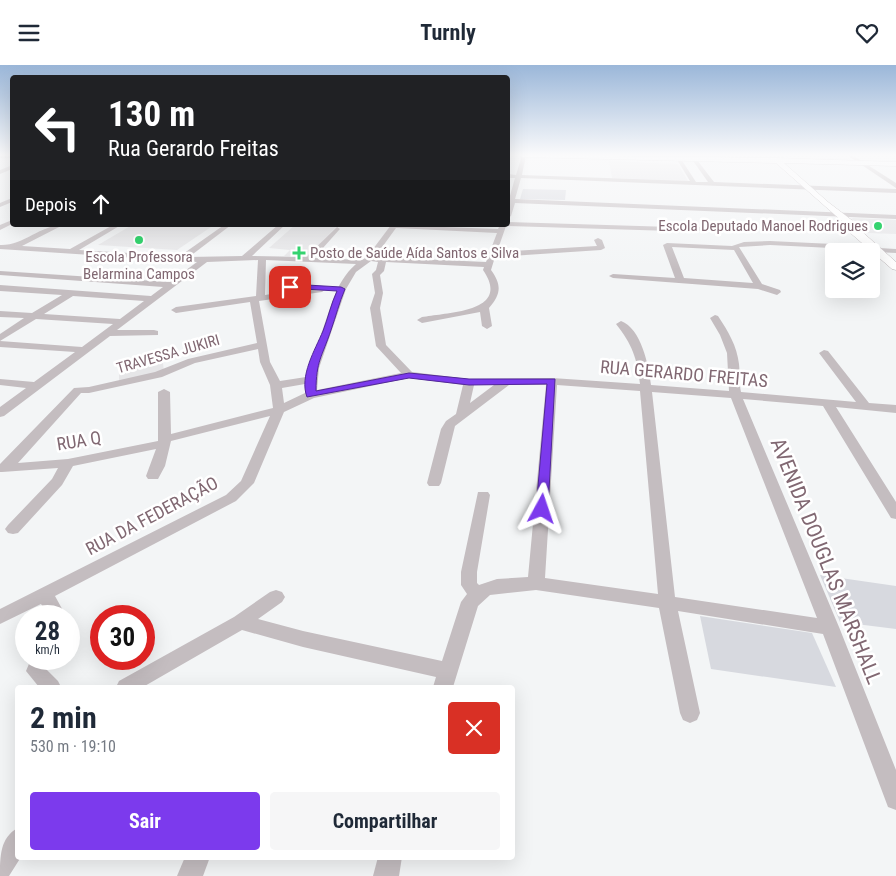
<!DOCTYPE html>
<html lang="pt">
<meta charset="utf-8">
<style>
body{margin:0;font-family:"Roboto Condensed",sans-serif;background:#f6f6f7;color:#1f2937;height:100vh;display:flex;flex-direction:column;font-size:19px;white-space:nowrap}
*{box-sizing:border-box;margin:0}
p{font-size:16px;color:#747a83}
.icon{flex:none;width:28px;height:28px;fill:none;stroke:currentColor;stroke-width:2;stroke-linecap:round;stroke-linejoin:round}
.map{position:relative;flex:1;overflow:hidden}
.panel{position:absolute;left:15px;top:620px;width:500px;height:175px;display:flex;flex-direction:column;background:#fff;border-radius:5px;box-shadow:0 5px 20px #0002}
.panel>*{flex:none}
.top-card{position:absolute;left:10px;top:10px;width:500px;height:152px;border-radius:5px;box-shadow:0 5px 20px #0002;background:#202124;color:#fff;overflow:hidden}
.tools{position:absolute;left:825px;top:178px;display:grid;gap:10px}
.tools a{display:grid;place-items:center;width:55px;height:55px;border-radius:5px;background:#fff;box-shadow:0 5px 20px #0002;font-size:25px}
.speed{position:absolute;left:15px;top:540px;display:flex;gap:10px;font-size:25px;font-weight:700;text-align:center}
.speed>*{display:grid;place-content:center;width:65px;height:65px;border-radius:50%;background:#fff;box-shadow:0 5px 20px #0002;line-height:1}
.speed small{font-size:12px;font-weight:400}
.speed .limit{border:8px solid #d22;background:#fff;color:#111}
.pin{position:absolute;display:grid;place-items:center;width:42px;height:42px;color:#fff;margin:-21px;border-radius:10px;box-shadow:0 2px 8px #0006}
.me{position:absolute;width:55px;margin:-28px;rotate:5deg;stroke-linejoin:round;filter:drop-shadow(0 0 4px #0008)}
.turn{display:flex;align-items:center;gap:18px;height:105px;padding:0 15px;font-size:22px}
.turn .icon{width:65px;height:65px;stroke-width:2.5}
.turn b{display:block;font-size:35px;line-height:42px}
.then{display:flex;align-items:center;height:48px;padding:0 15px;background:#0003;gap:10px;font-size:19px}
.round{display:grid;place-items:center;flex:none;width:52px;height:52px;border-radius:5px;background:#f6f6f7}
.headline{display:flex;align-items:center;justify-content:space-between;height:85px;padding:0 15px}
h1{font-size:30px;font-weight:700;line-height:38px}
.cta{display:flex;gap:10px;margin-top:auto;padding:10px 15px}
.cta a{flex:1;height:58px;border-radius:5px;background:#7c3aed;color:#fff;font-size:20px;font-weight:700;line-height:58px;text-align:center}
.cta a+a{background:#f6f6f7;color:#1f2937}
header{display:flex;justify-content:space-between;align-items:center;height:65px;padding:0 15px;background:#fff;font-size:22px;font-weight:700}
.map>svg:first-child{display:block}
</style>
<header><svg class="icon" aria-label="menu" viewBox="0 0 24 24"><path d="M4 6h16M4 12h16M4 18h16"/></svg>Turnly<svg class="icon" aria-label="heart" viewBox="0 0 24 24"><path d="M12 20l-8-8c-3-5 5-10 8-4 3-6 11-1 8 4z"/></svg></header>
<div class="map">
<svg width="896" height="811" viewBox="0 0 896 811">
<rect width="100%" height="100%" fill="#f3f5f6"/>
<!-- built -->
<g fill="#e6e6e8">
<path d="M609,96L678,99L688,116L612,113Z"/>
<path d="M853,153L896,155V169L867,168L851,154Z"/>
<path d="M132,160H214L177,185L98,180Z"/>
<path d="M295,160H321L337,161L307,192L284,191L290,185L269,183Z"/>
<path d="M163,298L164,308L119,317V307Z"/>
</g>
<!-- green -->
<g fill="#d7d9df">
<path d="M523,124L566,125L565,135L520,134Z"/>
<path d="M820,510L896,521V564L840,557Z"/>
<path d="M700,551L812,568L836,622L711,604Z"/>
</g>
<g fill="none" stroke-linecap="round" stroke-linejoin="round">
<!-- major casing -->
<g stroke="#b8b1b4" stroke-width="1">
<path id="major" d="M518,90L776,93L896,97V101L784,98L828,137L858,160L859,164L896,197V205L892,204L840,159L843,157L776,98L521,92Z"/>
</g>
<!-- minor -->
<g fill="#c4bdc0" fill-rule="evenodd">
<path d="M522,90H526L522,110L690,116L676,93L679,91L696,117H708L691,93L694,91L714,117L896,124V128L521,113L515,134L896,150V154L515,138L511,151L508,153V134H509L515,113H508V109L516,110Z"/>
<path d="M847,90H852L896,118V123Z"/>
<rect x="0" y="91" width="12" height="2"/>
<path d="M10,101H12V104L0,109V105Z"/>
<path d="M12,133V137L0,142V138Z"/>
<path d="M12,155V159L0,165V160Z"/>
<path d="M508,157L672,162H751L754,164L751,166H672L506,161L497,187L597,181L594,175L598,173L602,175L605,183L601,185L495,192L491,205C502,220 501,229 489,243L492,261L487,264L482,261L480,247L422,258L417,255L422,252C449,247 512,247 483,205L484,202L386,197L384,206L380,210L383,228L380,243L386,280L412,307L469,314L552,313L640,319C637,293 632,279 616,259L621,256C641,263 649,301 651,320L729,326L727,288L720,270L710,253L715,250L718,251C728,266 737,281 739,299C740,308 739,318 741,327L856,337L819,288L824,285L828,286L869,338L896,340V348L836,342L896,437V454L891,453L823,341L743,334L839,562L896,705V745L888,742L885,734L823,569L678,546L700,648L697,655L690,658L683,655L680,648L659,543L536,525L490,530L478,541L453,622H433L436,612L303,582L242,565L143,622H116L119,616L234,552L270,527L276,525L282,527L285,532L282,537L258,554L303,566L442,596L461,537L467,529L461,520V507L478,427H488L490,430L477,507V518L479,520L497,514L528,512L546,320H509L455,361L441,418L439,421H429L427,418L441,364L446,356L456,349L463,320L409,313L314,333L284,347L254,418L236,436L55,531L66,551H48L41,539L0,559V544L226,430L241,416L270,351L171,376L165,401L158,414H148L146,411L156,384L73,401L62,420L18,468L13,469L8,468L5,464L8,460L52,414L58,403L2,407H0V399L74,323L89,322L155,307L188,294L257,278L250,237L176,248L171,245L176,242L256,231L258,195L207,197L117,265H154L158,266V270L110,271L4,351L0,352V342L26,323L0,320V314L34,317L75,287L0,282V269L24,253L0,252V246L32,248L62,230L0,226V220L151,231L163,222L0,210V206L170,217L197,197L0,184V180C23,181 40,160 63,160L22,181L70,184L113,160H121L79,185L180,191L224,160H231L189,192L242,191L278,160H285L252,191L306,192L337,162L340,164L339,165L314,193L362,195L367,192L391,160L498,164L500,160H508ZM396,163L497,168L486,197L375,192ZM266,195L356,199C334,218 330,247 320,272C315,285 308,298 306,312L280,316L270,297L259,236L322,227L326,224L322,221L265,230ZM371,196L378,197L376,205L372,209L375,228L370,243L376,281L401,308L317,325L319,303L346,224L356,207ZM73,231L144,236L120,254L44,249ZM36,254L113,259L82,282L0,276ZM258,284L260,297L270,320L273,343L171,369L170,327L164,324L158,327V376L68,394L18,398L81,328H89L162,312L195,298ZM305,319V328L284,338L282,323ZM474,320H494L470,338ZM557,320L640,326L658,529L545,513ZM652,327L731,333L817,553L675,532Z"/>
<path d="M770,176L875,181L879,183L896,184V188L877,187L873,185L770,180L739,182L762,219L780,225L781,227L777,230L758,224L613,213L609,211L613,209L675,213L663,180L667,178L732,181L744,177ZM672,182L734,185L753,218L684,213Z"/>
<path d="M31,594H52L46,604L58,616L61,622H39L26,606Z"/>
<path d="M18,763V792H21L9,811H0C0,792 0,772 18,763Z"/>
<path d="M185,792H210L203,811H177Z"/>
<path d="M378,792H402L399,811H373Z"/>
</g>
<!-- major -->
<use href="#major" fill="#fff" fill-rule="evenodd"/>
</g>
<!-- sky -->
<linearGradient id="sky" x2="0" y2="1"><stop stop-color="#9bb7d9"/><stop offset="0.44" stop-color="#fafafb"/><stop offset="1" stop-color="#fafafb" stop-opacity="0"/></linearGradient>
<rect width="896" height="204" fill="url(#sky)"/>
<!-- route -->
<path fill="#7c3aed" stroke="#51269a" d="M290,219L341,222L345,224C339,238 336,251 331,265C322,292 316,296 316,326L409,308L469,314H555L548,444L546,447L542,449L536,444L547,319L469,320L409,313L307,332C299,311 315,285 323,266C328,253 331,239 337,226L288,223L287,222Z"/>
<!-- markers -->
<g fill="#35d36f" stroke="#fff" stroke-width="2">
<circle cx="878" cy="161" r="5"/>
<circle cx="139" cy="175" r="5"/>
<path d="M296.5 180.5h5v5h5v5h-5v5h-5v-5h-5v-5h5z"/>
</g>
<g text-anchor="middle" stroke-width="5" stroke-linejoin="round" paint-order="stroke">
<!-- far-poi labels -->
<g font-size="15" fill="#816872" stroke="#fff" text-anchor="end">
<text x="868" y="166">Escola Deputado Manoel Rodrigues</text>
<text x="310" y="193" text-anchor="start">Posto de Saúde Aída Santos e Silva</text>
<text x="139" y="197" text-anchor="middle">Escola Professora<tspan x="139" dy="17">Belarmina Campos</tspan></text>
</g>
<!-- far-street labels -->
<g font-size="15" fill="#816872" stroke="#fff">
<text transform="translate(168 289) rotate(-16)" y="5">TRAVESSA JUKIRI</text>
</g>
<!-- street labels -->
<g font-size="18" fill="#816872" stroke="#fff">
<text transform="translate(684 309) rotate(5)" y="6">RUA GERARDO FREITAS</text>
<text transform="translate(79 376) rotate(-9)" y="6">RUA Q</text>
<text transform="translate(152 451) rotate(-28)" y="6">RUA DA FEDERAÇÃO</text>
</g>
<!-- near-street labels -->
<g font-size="21" fill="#816872" stroke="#fff">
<text transform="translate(826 496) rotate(68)" y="7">AVENIDA DOUGLAS MARSHALL</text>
</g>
</g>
</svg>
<div class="tools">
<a><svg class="icon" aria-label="layers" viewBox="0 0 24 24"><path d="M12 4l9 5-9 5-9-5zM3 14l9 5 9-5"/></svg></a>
</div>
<div class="speed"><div>28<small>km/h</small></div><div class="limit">30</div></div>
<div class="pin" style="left:290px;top:222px;background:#d93025"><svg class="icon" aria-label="arrive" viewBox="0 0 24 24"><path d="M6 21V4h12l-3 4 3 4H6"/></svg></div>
<svg class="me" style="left:542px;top:444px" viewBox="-20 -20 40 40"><path d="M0-17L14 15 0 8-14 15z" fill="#7c3aed" stroke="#fff" stroke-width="4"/></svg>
<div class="top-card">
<div class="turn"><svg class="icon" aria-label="left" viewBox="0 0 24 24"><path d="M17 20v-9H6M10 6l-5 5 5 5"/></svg><div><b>130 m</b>Rua Gerardo Freitas</div></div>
<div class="then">Depois<svg class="icon" aria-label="ahead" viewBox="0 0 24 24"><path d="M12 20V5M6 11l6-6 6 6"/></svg></div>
</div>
<section class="panel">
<div class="headline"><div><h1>2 min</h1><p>530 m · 19:10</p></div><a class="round" style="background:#d93025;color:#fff"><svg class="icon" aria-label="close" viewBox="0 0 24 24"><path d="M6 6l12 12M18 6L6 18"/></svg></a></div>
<div class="cta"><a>Sair</a><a>Compartilhar</a></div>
</section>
</div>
